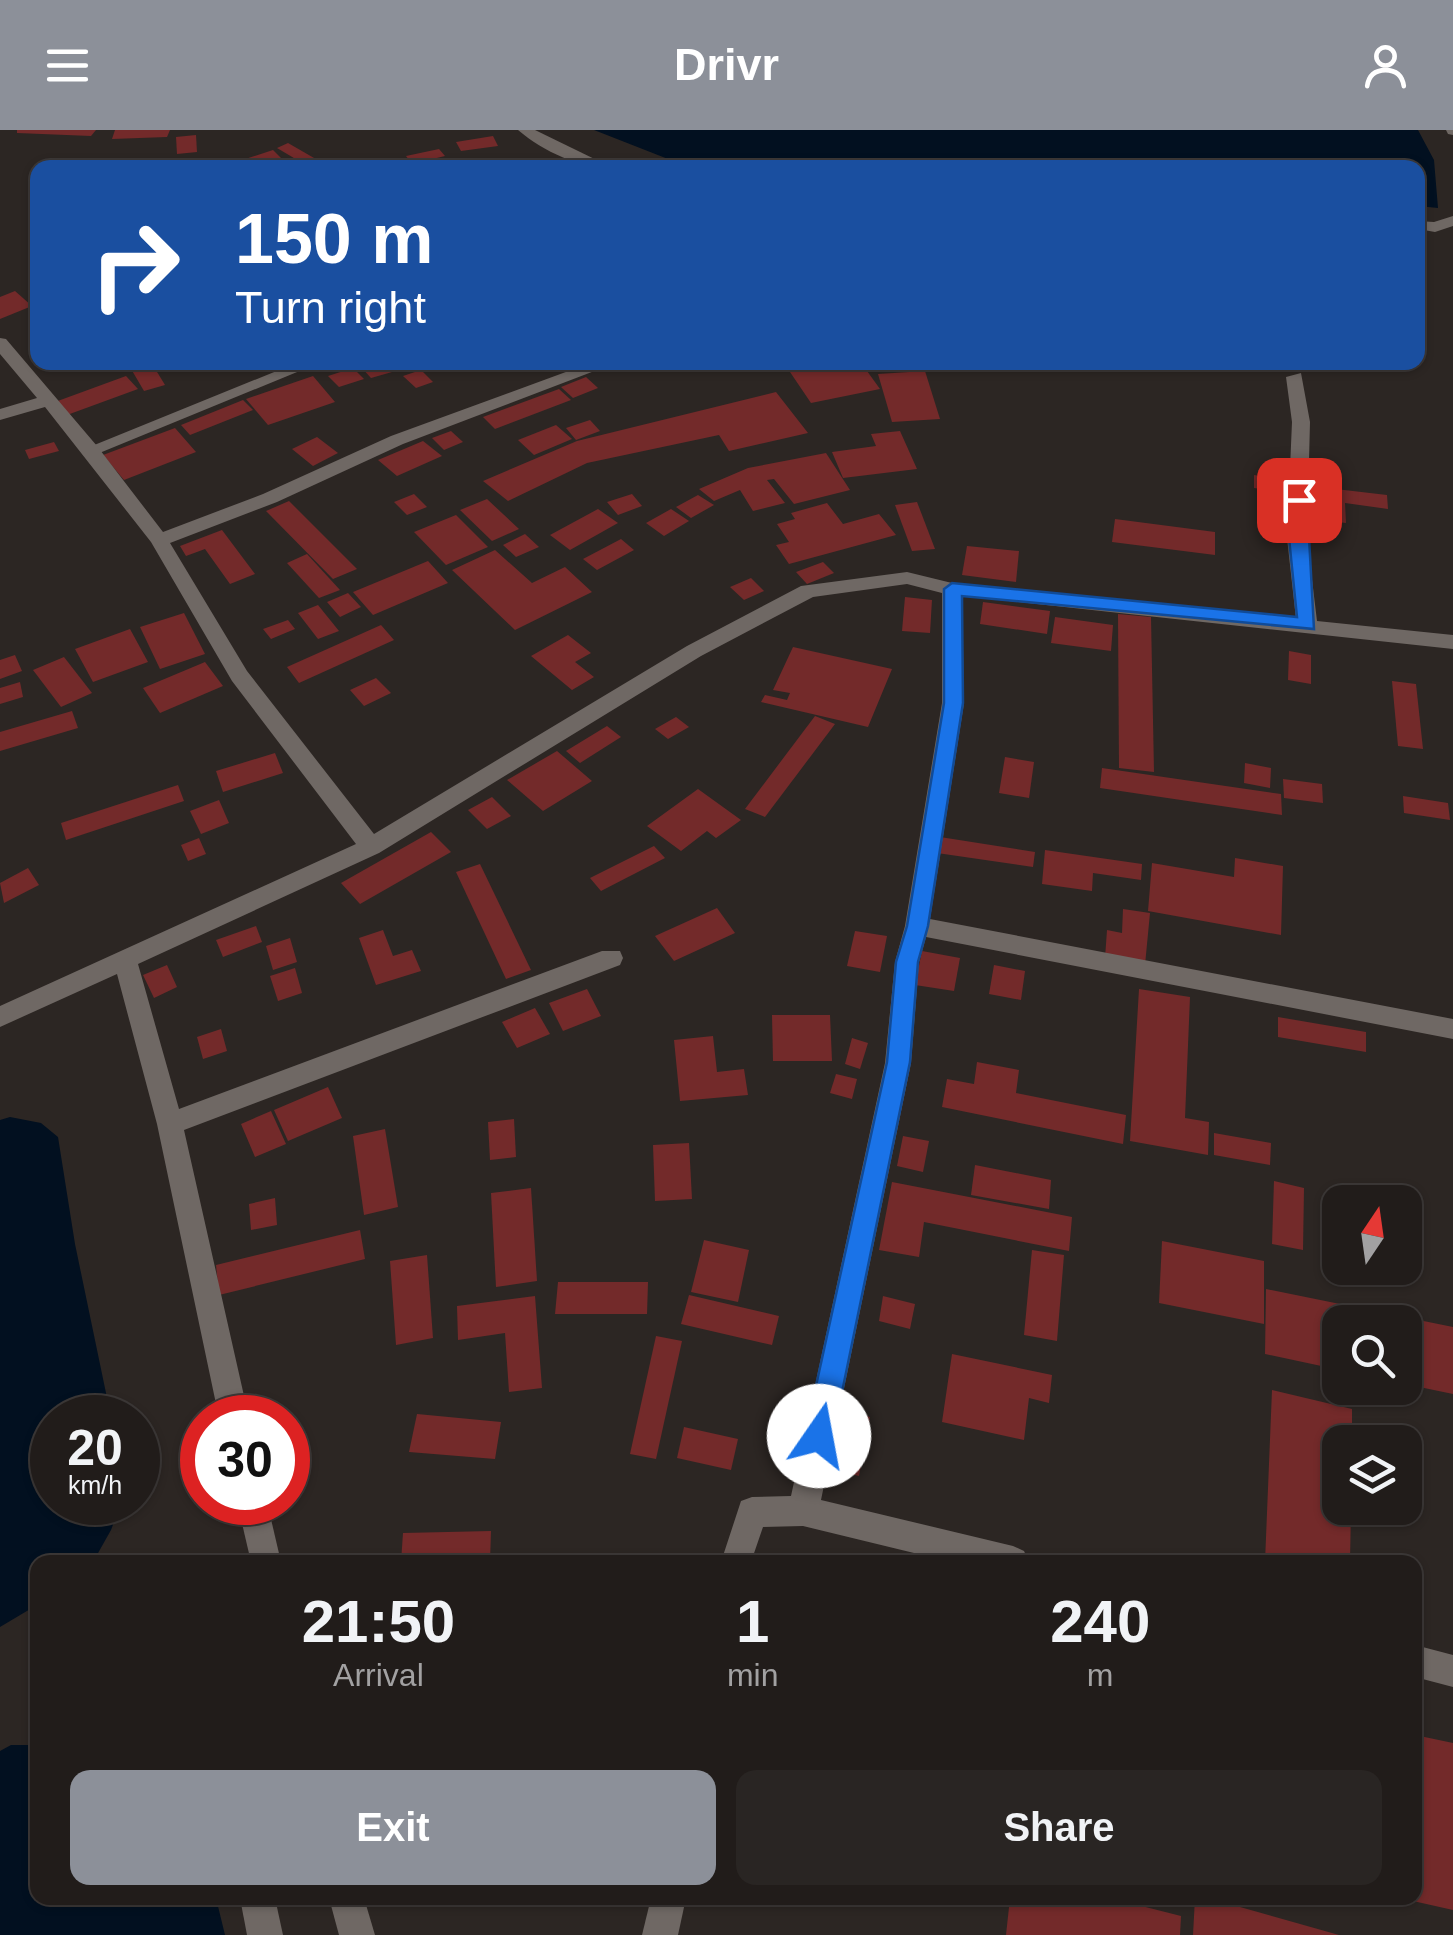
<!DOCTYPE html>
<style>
body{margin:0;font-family:Helvetica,sans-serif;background:#292523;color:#f1f3f6;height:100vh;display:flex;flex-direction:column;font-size:38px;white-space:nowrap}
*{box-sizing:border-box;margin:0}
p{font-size:32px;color:#a2a1a2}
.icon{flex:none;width:55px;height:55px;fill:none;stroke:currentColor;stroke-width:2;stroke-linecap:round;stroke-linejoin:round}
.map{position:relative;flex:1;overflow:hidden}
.panel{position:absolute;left:30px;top:1425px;width:1392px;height:350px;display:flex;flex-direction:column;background:#211c1a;border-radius:20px;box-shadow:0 2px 8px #0004,0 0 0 2px #3e3a39}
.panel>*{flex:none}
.top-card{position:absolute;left:30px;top:30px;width:1395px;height:210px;border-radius:20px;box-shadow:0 2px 8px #0004,0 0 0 2px #3e3a39;background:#1a4fa0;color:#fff;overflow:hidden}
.needle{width:65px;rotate:13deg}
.tools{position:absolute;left:1322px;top:1055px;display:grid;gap:20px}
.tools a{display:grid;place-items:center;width:100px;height:100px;border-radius:20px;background:#211c1a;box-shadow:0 2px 8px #0004,0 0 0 2px #3e3a39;font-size:50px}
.speed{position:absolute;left:30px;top:1265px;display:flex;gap:20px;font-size:50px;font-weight:700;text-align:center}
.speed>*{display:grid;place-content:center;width:130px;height:130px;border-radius:50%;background:#211c1a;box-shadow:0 2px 8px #0004,0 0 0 2px #3e3a39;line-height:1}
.speed small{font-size:25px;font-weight:400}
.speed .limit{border:15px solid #d22;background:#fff;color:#111}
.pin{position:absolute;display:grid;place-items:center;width:85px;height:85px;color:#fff;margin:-42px;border-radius:20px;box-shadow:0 5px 15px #0006}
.me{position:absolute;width:110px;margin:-55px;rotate:12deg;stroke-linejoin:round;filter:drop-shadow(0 0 8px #0008)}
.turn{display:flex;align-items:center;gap:35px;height:210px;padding:0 40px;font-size:45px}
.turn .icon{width:130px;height:130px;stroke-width:2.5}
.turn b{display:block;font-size:70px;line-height:85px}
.eta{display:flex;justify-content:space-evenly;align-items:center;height:170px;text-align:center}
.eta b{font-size:60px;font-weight:600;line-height:70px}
.button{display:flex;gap:20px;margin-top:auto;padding:20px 40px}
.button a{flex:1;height:115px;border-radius:20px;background:#8c9099;color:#fff;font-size:40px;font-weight:600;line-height:115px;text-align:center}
.button a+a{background:#292523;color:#f1f3f6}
header{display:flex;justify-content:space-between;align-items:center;height:130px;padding:0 40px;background:#8c9099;color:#fff;font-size:45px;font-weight:600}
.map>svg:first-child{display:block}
</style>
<header><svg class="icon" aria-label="menu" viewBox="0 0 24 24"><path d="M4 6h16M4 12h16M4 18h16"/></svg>Drivr<svg class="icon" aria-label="person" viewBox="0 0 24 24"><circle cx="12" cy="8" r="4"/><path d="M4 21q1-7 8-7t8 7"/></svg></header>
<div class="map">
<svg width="1453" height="1805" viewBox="0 0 1453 1805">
<rect width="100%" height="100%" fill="#2c2623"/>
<!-- water -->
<g fill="#021020">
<path d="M594,0H1418L1434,30L1438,78L1418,76V38H691Z"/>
<path d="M10,987L41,993L58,1007L75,1114L111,1287L52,1288V1372L121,1373L111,1400L93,1432H38L37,1475L0,1497V990Z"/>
<path d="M11,1615H37L38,1768H216L225,1805H0V1621Z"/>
</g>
<!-- building -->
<g fill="#732a2a">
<path d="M17,0H96L91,6L17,3Z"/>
<path d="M115,0H170L167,7L112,9Z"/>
<path d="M196,5L197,22L177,24L176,7Z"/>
<path d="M493,6L498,16L461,21L456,12Z"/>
<path d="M288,13L321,32L309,37L277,18Z"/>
<path d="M439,19L445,26L412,34L406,26Z"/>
<path d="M273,20L282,29L253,38H218Z"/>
<path d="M15,161L32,176L0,189V167Z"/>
<path d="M127,232H151L165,255L144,261Z"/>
<path d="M375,232H384L392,242L371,248L361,237Z"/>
<path d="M838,232H902L904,239L867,241L880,259L811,273L790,242Z"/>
<path d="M353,238L364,249L339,257L328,246Z"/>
<path d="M421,240L433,252L416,258L403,246Z"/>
<path d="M925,241L940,289L892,292L878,244Z"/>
<path d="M126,246L138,259L67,285L55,272Z"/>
<path d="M313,246L335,272L268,295L246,269Z"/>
<path d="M586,247L598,258L573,268L561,257Z"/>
<path d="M559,259L571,270L495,299L483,287Z"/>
<path d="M776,262L808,303L729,321L719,305L587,333L508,371L483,351L577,311Z"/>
<path d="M243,270L253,280L190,305L181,295Z"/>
<path d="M590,290L600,301L576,310L566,298Z"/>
<path d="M556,295L572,309L534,325L518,310Z"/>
<path d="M175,298L196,322L124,350L103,325Z"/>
<path d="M451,301L463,312L444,320L432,308Z"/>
<path d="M900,301L917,339L843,348L832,322L876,316L871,304Z"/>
<path d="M317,307L338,323L313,336L292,319Z"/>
<path d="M423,311L442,326L397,346L378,330Z"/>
<path d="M54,312L59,321L29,329L25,320Z"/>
<path d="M826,323L850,360L794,374L774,349L767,350L785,373L753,381L740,360L714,371L699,359L748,338Z"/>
<path d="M1254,345L1281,349L1282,362L1254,358Z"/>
<path d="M1310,356L1387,365L1388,379L1345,373L1346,393L1311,389Z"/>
<path d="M414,364L427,377L407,385L394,372Z"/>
<path d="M632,364L642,376L618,385L607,372Z"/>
<path d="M698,365L714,375L691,388L676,377Z"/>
<path d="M487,369L519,399L492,411L460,380Z"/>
<path d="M289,371L357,439L333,449L266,381Z"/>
<path d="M917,372L935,419L912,421L895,375Z"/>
<path d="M827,373L843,394L879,384L896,405L789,434L776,415L789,412L777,394L795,389L791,383Z"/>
<path d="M598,379L618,393L570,420L550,405Z"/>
<path d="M671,379L689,391L664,406L646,393Z"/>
<path d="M456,385L488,417L446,435L414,402Z"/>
<path d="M1115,389L1215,402V425L1112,412Z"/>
<path d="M222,400L255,444L230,454L205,419L186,426L180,416Z"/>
<path d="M525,404L539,417L516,427L503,415Z"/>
<path d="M621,409L634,420L597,440L583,429Z"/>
<path d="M967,416L1019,421L1016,452L962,445Z"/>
<path d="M495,420L532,453L565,437L592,462L515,500L452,440Z"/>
<path d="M307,424L340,460L319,468L287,433Z"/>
<path d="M428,431L448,453L373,485L353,462Z"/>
<path d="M823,432L834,443L807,454L796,442Z"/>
<path d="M751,448L764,461L744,470L730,457Z"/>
<path d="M348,463L361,477L340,487L327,472Z"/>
<path d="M905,467L932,470L930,503L902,501Z"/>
<path d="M983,472L1050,481L1047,504L980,494Z"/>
<path d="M318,475L339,501L318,509L298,483Z"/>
<path d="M184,483L205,524L160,539L140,497Z"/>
<path d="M1118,484L1151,487L1154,642L1119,638Z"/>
<path d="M1055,487L1113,495L1111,521L1051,513Z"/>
<path d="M288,490L295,499L271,509L263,499Z"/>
<path d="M381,495L394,510L299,553L287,537Z"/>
<path d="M130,499L148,532L93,552L75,519Z"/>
<path d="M568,505L591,523L575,532L594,547L572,560L531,526Z"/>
<path d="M793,517L892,539L868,597L761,572L765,565L787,570L790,563L773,560Z"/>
<path d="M1289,521L1311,525V554L1288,550Z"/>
<path d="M15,525L22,541L0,549V530Z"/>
<path d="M64,527L92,563L61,577L33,540Z"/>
<path d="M205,532L223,556L160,583L143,558Z"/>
<path d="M376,548L391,563L364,576L350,560Z"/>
<path d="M1392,551L1416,554L1423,619L1398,616Z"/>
<path d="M20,552L23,567L0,574V558Z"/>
<path d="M72,581L78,598L0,621V602Z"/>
<path d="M815,586L835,594L765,687L745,679Z"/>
<path d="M676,587L689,597L668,609L655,599Z"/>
<path d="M607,596L621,607L580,633L566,621Z"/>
<path d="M557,621L592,651L543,681L507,650Z"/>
<path d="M275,623L283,643L223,662L216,641Z"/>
<path d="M1005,627L1034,632L1029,668L999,663Z"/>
<path d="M1245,633L1271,638L1270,658L1244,653Z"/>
<path d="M1102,638L1281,664L1282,685L1100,658Z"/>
<path d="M1283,649L1322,654L1323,673L1284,668Z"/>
<path d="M178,655L184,671L66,710L61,693Z"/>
<path d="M698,659L741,690L716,708L707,701L681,721L647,696Z"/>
<path d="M1403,666L1448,673L1450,690L1404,683Z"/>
<path d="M492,667L511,686L487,699L468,680Z"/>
<path d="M219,670L229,693L201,704L190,681Z"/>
<path d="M431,702L451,722L360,774L341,753Z"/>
<path d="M940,707L1035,722L1033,737L937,723Z"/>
<path d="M199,708L206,724L188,731L181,715Z"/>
<path d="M654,716L665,728L601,761L590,748Z"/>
<path d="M1045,720L1142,734L1141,750L1093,743L1092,761L1042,754Z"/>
<path d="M1235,728L1283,736L1281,805L1148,781L1152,733L1234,747Z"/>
<path d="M480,734L531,840L506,849L456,742Z"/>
<path d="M28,738L39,755L4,773L0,753Z"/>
<path d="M717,778L735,803L674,831L655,806Z"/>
<path d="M1123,779L1150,783L1145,835L1105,828L1107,800L1122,803Z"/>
<path d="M256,796L262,812L223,827L216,810Z"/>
<path d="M383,800L393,826L412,820L421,841L376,855L359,808Z"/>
<path d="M855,801L887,806L880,842L847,836Z"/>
<path d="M290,808L297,832L273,840L266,816Z"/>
<path d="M922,821L960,828L954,861L915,855Z"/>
<path d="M167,835L177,857L154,868L143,845Z"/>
<path d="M994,835L1025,841L1021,870L989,864Z"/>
<path d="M295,838L302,863L278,871L270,846Z"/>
<path d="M587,859L601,886L563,901L549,873Z"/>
<path d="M1139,859L1190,867L1185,988L1209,992L1208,1025L1130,1011Z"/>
<path d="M535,878L550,904L517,918L502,892Z"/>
<path d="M772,885H830L832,931H773Z"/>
<path d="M1278,887L1366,902V922L1278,907Z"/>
<path d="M221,899L227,921L203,929L197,907Z"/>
<path d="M713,906L717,942L744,939L748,965L680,971L674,910Z"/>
<path d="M852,908L868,913L860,939L845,934Z"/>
<path d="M977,932L1019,940L1016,963L1126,985L1123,1014L942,977L947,949L974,954Z"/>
<path d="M836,944L857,949L852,969L830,963Z"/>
<path d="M328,957L342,988L288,1011L274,980Z"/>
<path d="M271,981L286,1014L255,1027L241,994Z"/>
<path d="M514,989L516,1027L490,1030L488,992Z"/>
<path d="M385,999L398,1077L364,1085L353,1006Z"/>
<path d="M1214,1003L1271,1013L1270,1035L1214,1025Z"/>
<path d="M903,1006L929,1011L923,1042L897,1036Z"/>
<path d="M689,1013L692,1069L655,1071L653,1015Z"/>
<path d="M975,1035L1051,1050L1049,1079L971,1065Z"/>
<path d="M1274,1051L1304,1058L1303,1120L1272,1114Z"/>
<path d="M892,1052L1072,1087L1069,1121L924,1092L919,1127L879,1120Z"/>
<path d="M531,1058L537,1151L496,1157L491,1063Z"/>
<path d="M275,1068L277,1095L251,1100L249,1074Z"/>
<path d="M360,1100L365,1129L219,1165L216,1135Z"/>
<path d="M704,1110L749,1120L738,1172L691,1162Z"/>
<path d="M1162,1111L1264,1131V1194L1159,1173Z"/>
<path d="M1032,1120L1064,1125L1057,1211L1024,1205Z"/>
<path d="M427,1125L433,1208L396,1215L390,1131Z"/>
<path d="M558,1152H648L647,1184H555Z"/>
<path d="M1266,1159L1453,1197V1264L1405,1254V1192H1340V1240L1265,1224Z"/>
<path d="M689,1165L779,1186L772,1215L681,1194Z"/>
<path d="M535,1166L542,1258L509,1262L505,1203L458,1210L457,1176Z"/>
<path d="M883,1166L915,1174L910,1199L879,1191Z"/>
<path d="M656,1206L682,1211L656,1329L630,1324Z"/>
<path d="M952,1224L1052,1245L1049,1273L1029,1268L1024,1310L942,1292Z"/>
<path d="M1272,1260L1352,1279V1312H1340V1378H1351L1350,1432H1265Z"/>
<path d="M841,1280L870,1287L859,1346L829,1339Z"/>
<path d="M417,1284L501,1292L495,1329L409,1322Z"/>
<path d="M684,1297L738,1309L731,1340L677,1328Z"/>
<path d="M491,1401L490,1432H401L403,1403Z"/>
<path d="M1415,1605L1453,1613V1780L1404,1769L1415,1768Z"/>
<path d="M1010,1768H1110L1181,1786L1180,1805H1006Z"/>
<path d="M1195,1768H1208L1339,1805H1193Z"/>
</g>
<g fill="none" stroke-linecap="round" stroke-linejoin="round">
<!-- lane -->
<path fill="#6f6864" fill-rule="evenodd" d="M283,232H300L302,240L97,324L91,325L82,320L284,238Z"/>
<!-- street -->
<g fill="#6f6864" fill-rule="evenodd">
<path d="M518,0H535L613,38C579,38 544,22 518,0Z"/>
<path d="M1446,0H1453V5L1448,4Z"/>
<path d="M1453,86V96L1435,102L1418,99V91L1434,92Z"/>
<path d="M0,208L6,209L97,316L163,402L263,364L391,306L593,232H618L403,314L277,372L170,413L247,541L374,704L687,516L801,456L907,442L952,453L1296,489L1287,408L1292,292L1286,247L1301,243L1310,292L1307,408L1317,491L1453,505V519L962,466L964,573L930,789L1453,889V909L926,807L919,832L911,933L821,1370L1013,1416L1024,1421L1029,1432H951L803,1396L763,1397L751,1432H721L741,1371L752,1367L791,1366L885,933L895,832L905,796L942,573V463L907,454L813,467L701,526L379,723L138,834L179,979L602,821H620L623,828L620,835L184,1000L249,1288H219L157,994L117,844L0,897V876L356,714L232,551L151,412L45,277L0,290V279L37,268L0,224Z"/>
<path d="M237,1372H267L281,1432H251Z"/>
<path d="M1415,1515L1453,1525V1557L1415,1547Z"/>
<path d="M240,1768H275L283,1805H247Z"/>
<path d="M329,1768H364L375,1805H339Z"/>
<path d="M651,1768H686L678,1805H642Z"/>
</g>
</g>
<!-- route -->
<path fill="#1a73e8" stroke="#114b97" stroke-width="2.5" d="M1299,364L1307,370L1314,499L962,466L963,573L928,796L918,832L910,932L833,1306L829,1316L819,1320L809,1316L805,1306L887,932L896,832L907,796L944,573V459L952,453L1297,487L1289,408L1290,370Z"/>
</svg>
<div class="tools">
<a><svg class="needle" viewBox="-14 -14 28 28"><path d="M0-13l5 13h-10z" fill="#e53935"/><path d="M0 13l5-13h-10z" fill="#a2a1a2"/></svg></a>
<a><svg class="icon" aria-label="search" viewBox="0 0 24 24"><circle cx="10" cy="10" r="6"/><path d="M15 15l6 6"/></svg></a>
<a><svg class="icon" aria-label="layers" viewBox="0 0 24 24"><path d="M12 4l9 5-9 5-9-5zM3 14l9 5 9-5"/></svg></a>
</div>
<div class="speed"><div>20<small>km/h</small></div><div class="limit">30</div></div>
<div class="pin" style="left:1299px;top:370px;background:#d93025"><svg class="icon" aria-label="arrive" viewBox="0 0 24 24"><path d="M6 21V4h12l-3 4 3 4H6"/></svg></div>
<svg class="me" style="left:819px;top:1306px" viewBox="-20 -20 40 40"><circle r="19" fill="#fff"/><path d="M0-13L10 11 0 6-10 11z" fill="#1a73e8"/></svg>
<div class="top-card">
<div class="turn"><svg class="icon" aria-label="right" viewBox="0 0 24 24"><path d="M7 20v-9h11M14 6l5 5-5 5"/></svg><div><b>150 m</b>Turn right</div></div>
</div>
<section class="panel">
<div class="eta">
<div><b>21:50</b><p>Arrival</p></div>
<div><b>1</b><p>min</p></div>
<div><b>240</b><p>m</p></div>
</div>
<div class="button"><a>Exit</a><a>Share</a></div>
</section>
</div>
